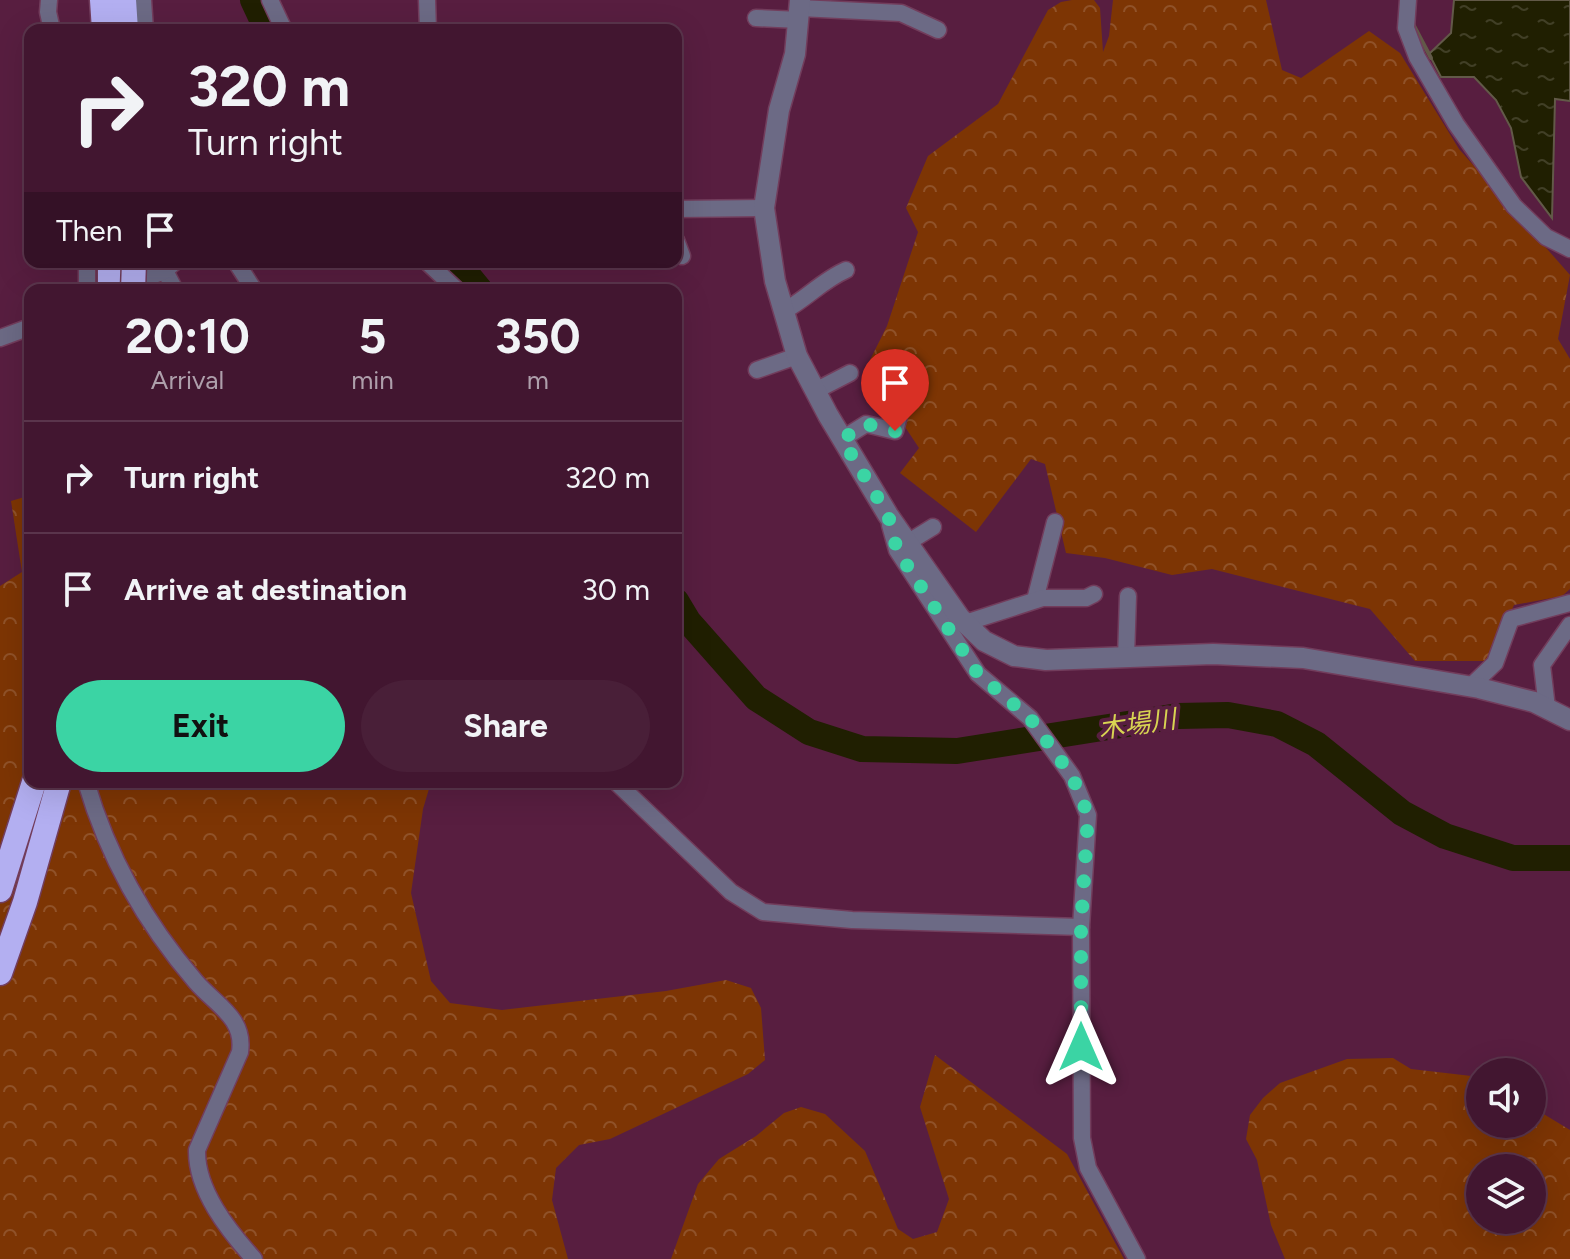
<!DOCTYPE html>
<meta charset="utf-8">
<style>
body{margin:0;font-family:Figtree,"Noto Sans JP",sans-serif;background:#491f38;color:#f1f3f6;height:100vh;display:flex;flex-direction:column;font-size:30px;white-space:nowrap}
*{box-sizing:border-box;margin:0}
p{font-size:26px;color:#ae9fab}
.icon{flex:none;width:44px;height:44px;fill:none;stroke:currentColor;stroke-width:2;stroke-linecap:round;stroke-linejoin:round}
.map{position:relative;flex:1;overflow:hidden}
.side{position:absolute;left:24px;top:284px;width:658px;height:504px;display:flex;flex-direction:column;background:#421630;border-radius:16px;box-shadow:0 8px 32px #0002,0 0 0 2px #5a354c}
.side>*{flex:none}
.guide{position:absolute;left:24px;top:24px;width:658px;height:244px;border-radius:16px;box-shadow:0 8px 32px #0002,0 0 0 2px #5a354c;background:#421630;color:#f1f3f6;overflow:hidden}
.fabs{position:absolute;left:1466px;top:1058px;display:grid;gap:16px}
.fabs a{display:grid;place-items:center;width:80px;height:80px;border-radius:50%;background:#421630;box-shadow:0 8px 32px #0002,0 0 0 2px #5a354c;font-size:40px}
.pin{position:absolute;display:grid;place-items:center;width:68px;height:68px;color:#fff;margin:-82px -34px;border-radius:50% 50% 50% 0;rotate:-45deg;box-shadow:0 0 8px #0007}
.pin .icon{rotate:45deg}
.me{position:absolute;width:88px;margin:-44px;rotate:0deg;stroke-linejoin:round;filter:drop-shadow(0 0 6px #0008)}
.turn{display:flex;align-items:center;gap:28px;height:168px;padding:0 32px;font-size:36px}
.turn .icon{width:104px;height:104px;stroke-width:2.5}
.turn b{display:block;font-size:56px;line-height:68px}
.then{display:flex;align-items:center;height:76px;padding:0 32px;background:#0003;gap:16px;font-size:30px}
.eta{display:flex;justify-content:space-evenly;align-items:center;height:136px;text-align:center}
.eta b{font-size:48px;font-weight:700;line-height:56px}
.primary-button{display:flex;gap:16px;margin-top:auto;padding:16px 32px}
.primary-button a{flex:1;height:92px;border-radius:48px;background:#3bd4a4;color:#111;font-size:32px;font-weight:700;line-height:92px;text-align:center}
.primary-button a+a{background:#491f38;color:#f1f3f6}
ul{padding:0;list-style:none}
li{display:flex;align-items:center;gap:24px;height:112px;padding:0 32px;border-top:2px solid #5a354c}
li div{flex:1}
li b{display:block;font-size:30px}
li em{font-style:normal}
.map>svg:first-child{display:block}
</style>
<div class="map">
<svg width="1570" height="1259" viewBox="0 0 1570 1259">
<defs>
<pattern id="forest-crowns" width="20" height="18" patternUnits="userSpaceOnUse" patternTransform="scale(2)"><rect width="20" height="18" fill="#7d3504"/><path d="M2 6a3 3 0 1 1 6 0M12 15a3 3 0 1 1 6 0" fill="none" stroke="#905229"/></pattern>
<pattern id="water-ripples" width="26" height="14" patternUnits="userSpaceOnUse" patternTransform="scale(2)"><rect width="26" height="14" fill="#201f01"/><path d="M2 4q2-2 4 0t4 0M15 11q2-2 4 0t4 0" fill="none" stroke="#413f26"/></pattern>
</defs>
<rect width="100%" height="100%" fill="#581e40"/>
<!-- forest -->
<g fill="url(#forest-crowns)" fill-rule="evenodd">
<path d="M1072,0H1094L1100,8L1103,52L1109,36L1113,0H1266L1282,70L1301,78L1369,31L1400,53L1459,149L1570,275L1558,339L1570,359V589L1562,596L1514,605L1488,661H1415L1370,609L1212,569L1172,575L1105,558L1066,553L1045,464L1031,459L976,532L900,473L919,448L866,368L887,326L918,232L906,208L928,156L998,104L1048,10L1061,2Z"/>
<path d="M28,496L30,503V727L28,745L30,747V782H431L423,809L411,893L431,981L450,1003L502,1010L666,991L726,980L751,988L761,1008L765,1060L748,1074L610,1139L579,1145L556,1168L552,1200L568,1259H0V586L22,572L11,501Z"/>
<path d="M935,1055L1067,1154L1124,1259H671L698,1184L719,1159L756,1136L784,1113L801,1107L825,1114L865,1151L898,1229L913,1239L937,1232L949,1199L920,1107Z"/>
<path d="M1393,1058L1411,1069L1480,1077V1124H1532V1107L1570,1130V1259H1285L1271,1225L1257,1160L1246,1139L1250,1115L1263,1098L1280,1083L1347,1059ZM1480,1168H1532V1220H1480Z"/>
</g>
<!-- water -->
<path fill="url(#water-ripples)" stroke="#625948" stroke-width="2" d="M1454,0H1570V101L1555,99L1552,218L1521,177L1511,128L1496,100L1474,77H1441L1429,54L1451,33Z"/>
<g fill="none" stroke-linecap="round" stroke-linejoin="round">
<!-- stream -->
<path stroke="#625948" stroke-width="4" d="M1413,24L1431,58"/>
<!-- river -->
<g stroke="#201f01" stroke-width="26">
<path d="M253,0L267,30"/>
<path d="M457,262L480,290"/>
<path d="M676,601L688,621L756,698L809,732L862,749L957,751L1178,716L1228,715L1277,724L1316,744L1402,813L1445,836L1513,858H1570"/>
</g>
<!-- minor casing -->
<g stroke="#723d5c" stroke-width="19">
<g id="minor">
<path d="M49,0L48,12L52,30"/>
<path d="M143,0L145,30"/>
<path d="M270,0L284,30"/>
<path d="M427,0L428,30"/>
<path d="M1408,0L1406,28L1417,57L1456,124L1514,206L1546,237L1570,249"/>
<path d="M800,8L901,13L938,30"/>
<path d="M756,18L799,20"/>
<path d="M676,209L764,208"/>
<path d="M676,240L682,256"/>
<path d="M236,262L254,290"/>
<path d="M427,262L457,290"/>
<path d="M161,263L175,290"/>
<path d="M126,286L164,271L175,262"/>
<path d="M87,290V262"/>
<path d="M784,311C806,299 823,280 846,270"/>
<path d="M0,338L30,327"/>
<path d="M757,370L797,356"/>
<path d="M815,391L850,373"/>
<path d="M842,439L866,424L895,431L900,412"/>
<path d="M890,525L897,550L978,674L1030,718L1072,776L1088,815L1081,927L1082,1138L1088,1168L1137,1259"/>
<path d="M907,543L933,527"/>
<path d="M1035,600L1055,522"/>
<path d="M965,623L1043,598H1086L1094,594"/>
<path d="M1126,657L1128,596"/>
<path d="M1471,686L1495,663L1511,619L1570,603"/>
<path d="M1547,708L1542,665L1570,625"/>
<path d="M86,782C108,857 145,923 196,982C216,1005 245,1018 240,1052L197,1150C196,1190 228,1230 254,1259"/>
<path d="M616,782L731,892L763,912L852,920L1081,927"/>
</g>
</g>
<!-- tertiary casing -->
<g stroke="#723d5c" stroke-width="23">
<path id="tertiary" d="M800,0L795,54L779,110L764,208L775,281L797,356L828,415L888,515L960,618L984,641L1014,656L1046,660L1213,654L1303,658L1479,688L1534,702L1570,720"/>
</g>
<!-- motorway casing -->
<g stroke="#723d5c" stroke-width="27">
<g id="motorway">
<path d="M102,0L104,30"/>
<path d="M124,0L126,30"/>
<path d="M110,290V262"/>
<path d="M0,890L34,782"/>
<path d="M0,973L25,902L59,782"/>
</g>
</g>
<!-- minor -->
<use href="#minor" stroke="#6c6a85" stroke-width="16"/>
<!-- tertiary -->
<use href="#tertiary" stroke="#6c6a85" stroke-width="20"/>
<!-- motorway -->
<use href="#motorway" stroke="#b3aff1" stroke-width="24"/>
<!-- motorway-bridge casing -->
<g stroke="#723d5c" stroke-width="27" stroke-linecap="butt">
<path id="motorway-bridge" d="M133,290L134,262"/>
</g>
<!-- motorway-bridge -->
<use href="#motorway-bridge" stroke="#b3aff1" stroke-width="24"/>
</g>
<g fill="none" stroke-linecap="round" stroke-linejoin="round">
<!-- route -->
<path stroke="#3bd4a4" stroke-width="14" stroke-dasharray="0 25.2" d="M895,431L866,424L842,439L888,515L897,550L978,674L1030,718L1072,776L1088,815L1081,927V1047"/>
</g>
<g text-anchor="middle" stroke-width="8" stroke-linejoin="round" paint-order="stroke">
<!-- water labels -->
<g font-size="26" font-style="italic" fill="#d8d452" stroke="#581e40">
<text transform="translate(1137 724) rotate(-8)" y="9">木場川</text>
</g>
</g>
</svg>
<div class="fabs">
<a><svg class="icon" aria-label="sound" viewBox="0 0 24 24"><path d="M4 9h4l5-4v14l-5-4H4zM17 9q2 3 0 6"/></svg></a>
<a><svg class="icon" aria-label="layers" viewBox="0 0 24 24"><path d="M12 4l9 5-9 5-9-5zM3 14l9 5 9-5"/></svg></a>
</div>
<div class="pin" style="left:895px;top:431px;background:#d93025"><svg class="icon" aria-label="arrive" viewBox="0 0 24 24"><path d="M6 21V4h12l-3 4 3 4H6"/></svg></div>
<svg class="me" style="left:1081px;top:1047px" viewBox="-20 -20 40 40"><path d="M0-17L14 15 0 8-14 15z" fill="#3bd4a4" stroke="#fff" stroke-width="4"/></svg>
<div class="guide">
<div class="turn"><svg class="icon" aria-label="right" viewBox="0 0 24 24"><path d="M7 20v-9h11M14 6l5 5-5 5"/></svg><div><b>320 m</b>Turn right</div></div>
<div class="then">Then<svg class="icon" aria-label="arrive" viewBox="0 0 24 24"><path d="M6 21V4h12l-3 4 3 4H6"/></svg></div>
</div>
<section class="side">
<div class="eta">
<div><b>20:10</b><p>Arrival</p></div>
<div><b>5</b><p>min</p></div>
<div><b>350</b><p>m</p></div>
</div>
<ul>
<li><svg class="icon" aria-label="right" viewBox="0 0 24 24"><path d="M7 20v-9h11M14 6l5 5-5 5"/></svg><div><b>Turn right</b></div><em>320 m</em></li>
<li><svg class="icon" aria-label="arrive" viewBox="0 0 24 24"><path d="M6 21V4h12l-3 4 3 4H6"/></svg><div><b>Arrive at destination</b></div><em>30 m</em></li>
</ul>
<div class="primary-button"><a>Exit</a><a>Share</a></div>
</section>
</div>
